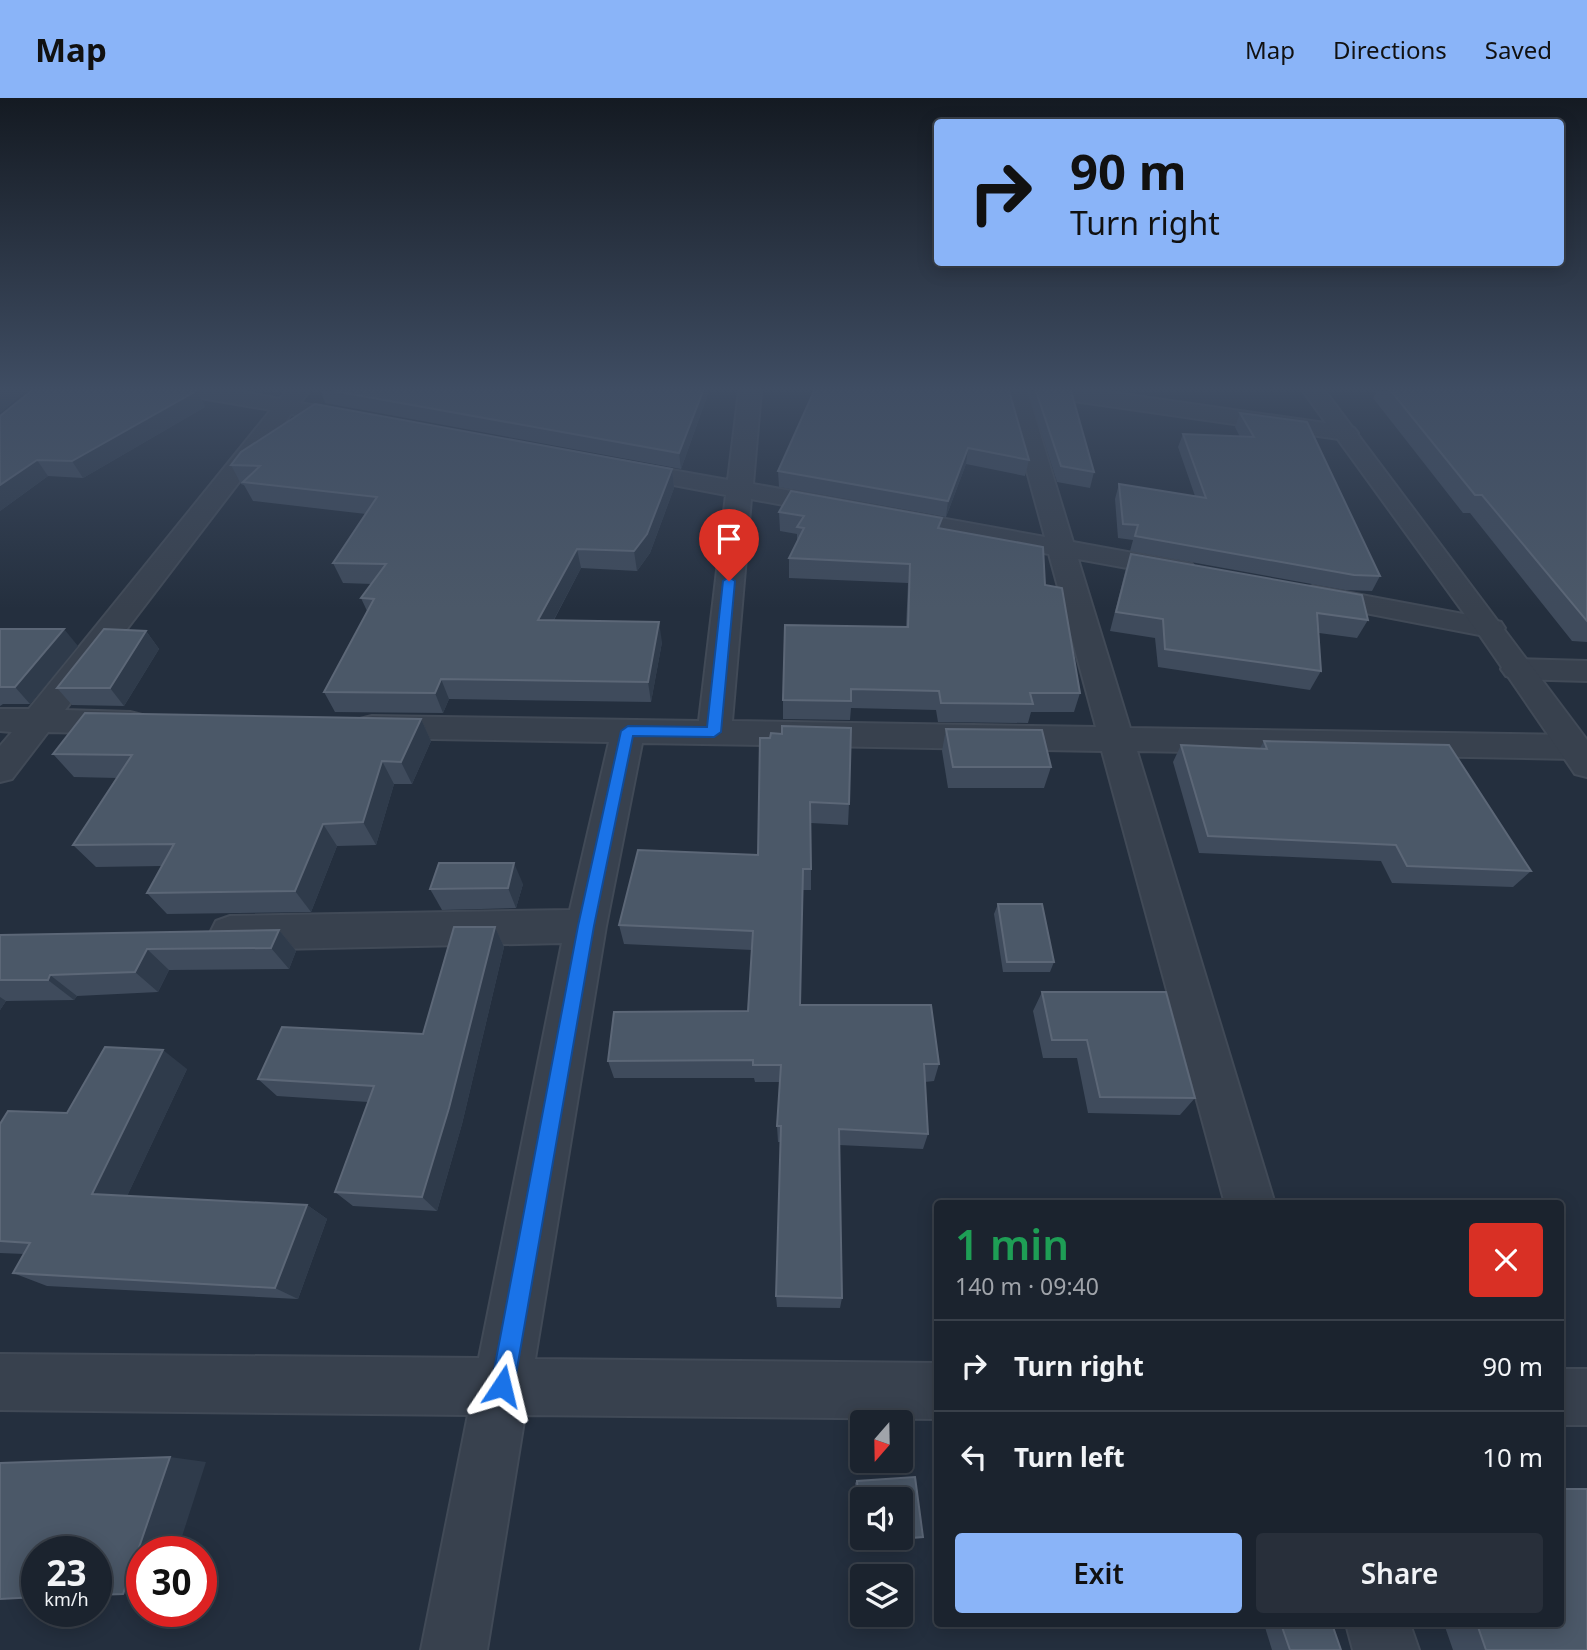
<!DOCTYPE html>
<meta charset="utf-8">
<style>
body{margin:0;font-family:"Noto Sans",sans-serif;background:#282f3a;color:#f1f3f6;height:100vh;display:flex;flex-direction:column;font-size:26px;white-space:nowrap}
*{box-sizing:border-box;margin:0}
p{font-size:23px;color:#a0a4aa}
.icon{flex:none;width:38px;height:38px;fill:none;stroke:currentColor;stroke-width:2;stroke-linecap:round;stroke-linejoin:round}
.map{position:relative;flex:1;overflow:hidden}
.panel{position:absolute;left:934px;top:1102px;width:630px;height:427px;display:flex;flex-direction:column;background:#1b232e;border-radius:7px;box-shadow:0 4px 18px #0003,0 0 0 2px #39404a}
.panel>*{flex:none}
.banner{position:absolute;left:934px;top:21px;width:630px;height:147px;border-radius:7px;box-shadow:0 4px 18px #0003,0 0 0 2px #39404a;background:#8ab4f8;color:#111;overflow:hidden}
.needle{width:46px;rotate:200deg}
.controls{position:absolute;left:850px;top:1312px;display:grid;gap:14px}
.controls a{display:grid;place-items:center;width:63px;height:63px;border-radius:7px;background:#1b232e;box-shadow:0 4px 18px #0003,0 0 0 2px #39404a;font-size:35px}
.speed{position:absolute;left:21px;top:1438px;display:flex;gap:14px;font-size:35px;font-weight:700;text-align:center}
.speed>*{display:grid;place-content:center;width:91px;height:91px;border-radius:50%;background:#1b232e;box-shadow:0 4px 18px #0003,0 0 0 2px #39404a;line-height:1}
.speed small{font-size:18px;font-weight:400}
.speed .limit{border:10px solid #d22;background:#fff;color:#111}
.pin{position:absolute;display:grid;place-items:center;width:60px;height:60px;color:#fff;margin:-72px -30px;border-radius:50% 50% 50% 0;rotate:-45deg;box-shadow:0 0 7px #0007}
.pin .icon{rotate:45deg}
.me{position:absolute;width:77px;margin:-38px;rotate:10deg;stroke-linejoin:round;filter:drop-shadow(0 0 5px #0008)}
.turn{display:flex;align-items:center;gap:24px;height:147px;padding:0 21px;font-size:32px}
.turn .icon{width:91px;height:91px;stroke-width:2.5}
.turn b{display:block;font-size:49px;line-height:60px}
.round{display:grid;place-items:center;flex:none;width:74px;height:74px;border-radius:7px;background:#282f3a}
.headline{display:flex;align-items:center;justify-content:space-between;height:119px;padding:0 21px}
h1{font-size:42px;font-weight:600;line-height:52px;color:#1e9e55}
.cta{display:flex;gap:14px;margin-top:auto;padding:14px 21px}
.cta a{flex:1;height:80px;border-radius:7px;background:#8ab4f8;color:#111;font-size:28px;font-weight:600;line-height:80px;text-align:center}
.cta a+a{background:#282f3a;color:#f1f3f6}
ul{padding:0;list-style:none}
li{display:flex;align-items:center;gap:21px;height:91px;padding:0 21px;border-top:2px solid #39404a}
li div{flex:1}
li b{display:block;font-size:26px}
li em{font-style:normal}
header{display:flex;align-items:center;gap:42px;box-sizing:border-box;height:98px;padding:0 35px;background:#8ab4f8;color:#111}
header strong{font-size:33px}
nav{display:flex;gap:38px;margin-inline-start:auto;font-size:24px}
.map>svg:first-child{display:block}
</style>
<header>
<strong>Map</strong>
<nav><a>Map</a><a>Directions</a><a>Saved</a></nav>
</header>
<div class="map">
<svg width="1587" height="1552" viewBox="0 0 1587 1552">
<rect width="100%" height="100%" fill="#242f3e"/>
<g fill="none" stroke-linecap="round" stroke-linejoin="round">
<!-- minor casing -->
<g stroke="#414a57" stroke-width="4">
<g id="minor">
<path d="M190,293H239L280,301L286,293H309L300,305L367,317L370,322L367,327L359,329L291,316L65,612L130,614L142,617L147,625L142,633L130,636L48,634L12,681L0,684V648L12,634L0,633V611H29L271,312L201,300L193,298Z"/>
<path d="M739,293H761L753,386L1045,439L1005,293H1027L1073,444L1182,464L1192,466L1196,472L1192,478L1182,480L1078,461L1130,630L1574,637L1586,641L1587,656L1574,661L1137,653L1275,1106H1225L1102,653L642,645L606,828L535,1261L938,1265V1321L525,1317L487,1552H421L468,1317L0,1312V1256L479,1260L562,845L230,852L216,847L210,835L216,823L230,818L570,812L609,644L372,640L360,637L355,629L360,621L372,618L699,623L726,397L621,377L612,375L609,370L612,365L621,363L728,382ZM751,401L1049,456L1096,629L732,623Z"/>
<path d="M1042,293H1101L1346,328L1354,330L1358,335L1354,340L1346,342L1053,300L1045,298Z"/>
<path d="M1313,488L1490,521L1501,524L1505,530L1501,536L1490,539L1303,503L1299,497L1303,491Z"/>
<path d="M1517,561L1587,563V583L1517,581L1506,578L1501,571L1506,564Z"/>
<rect x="1561" y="1271" width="26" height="56"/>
<path d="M1346,1526H1410L1419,1552H1353Z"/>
</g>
</g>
<!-- tertiary casing -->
<g stroke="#414a57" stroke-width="4">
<path id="tertiary" d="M1303,293H1325L1587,642V679L1575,676L1479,536Z"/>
</g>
<!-- minor -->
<use href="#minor" fill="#38414e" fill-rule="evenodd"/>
<!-- tertiary -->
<use href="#tertiary" fill="#38414e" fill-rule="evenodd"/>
</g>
<!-- wall -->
<g fill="#3f4b5c">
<path d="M197,293L205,309L83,380L48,378L0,413V318Z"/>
<path d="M321,293H709L681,371L325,305Z"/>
<path d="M814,293L1029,362L1025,378L966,366L946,419L779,389L778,373Z"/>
<path d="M1028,293H1071L1094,374L1090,390L1057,384Z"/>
<path d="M1374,293H1587V544L1572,543L1470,415H1463L1373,300L1376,295Z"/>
<path d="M1240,315L1380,478L1372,493L1345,492L1130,453L1133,442L1118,440L1115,401L1119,386L1195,398L1178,349L1183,336L1240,339L1235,329Z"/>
<path d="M231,367L672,371L674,390L650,455L637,473L581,470L554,522L662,544L651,604L449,601L443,615L335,614L324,594L367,513L361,500L372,486L343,485L333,465L366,416L253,403L244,387L241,386Z"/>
<path d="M779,414L942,420L940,430L1045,487L1080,595L1074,614H1031L1028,625L938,624L936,612L851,610L850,622L783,621V602L906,529L908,485L789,480V460L797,443V436L780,433Z"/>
<path d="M1131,456L1368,522L1357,540L1319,535L1321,573L1310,592L1158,569L1155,540L1110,533L1125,474Z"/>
<path d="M0,531L78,548L30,606H3L0,608Z"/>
<path d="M146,533L159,551L124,608L72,607L57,590Z"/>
<path d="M421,621L431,643L412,686H394L376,747L337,748L311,814L167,816L147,795L162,768L96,769L73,747L117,680L74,679L53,656Z"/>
<path d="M946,631L1051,669L1044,690H948L942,653Z"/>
<path d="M770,640L849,706L848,727L811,725V792H802L800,907L939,966L934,983L925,984L928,1036L923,1051L839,1047L842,1200L840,1210L777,1209L776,1198L781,1044H778L777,1028L780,984H755L754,980H614L608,963L748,913L752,852L624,846L619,827L758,757Z"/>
<path d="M1264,643L1531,773L1513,789L1392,785L1381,763L1199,755L1173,664L1181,647L1260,650Z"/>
<path d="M523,786L516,810L442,812L430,791Z"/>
<path d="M998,806L1054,864L1050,874H1003L994,816Z"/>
<path d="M495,829L504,849L462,1026L437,1113L353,1108L335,1094L368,1004L277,998L258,981L423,936Z"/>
<path d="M279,832L296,853L289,871L169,872L158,894L77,898L74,902L6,903L0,912V837Z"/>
<path d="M1042,894L1195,1000L1180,1017L1088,1015L1077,960H1043L1033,913Z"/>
<path d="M187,971L127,1098L307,1107L327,1121L298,1201L47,1188L13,1175L24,1156L0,1155V1026L67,1015Z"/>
<path d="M857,1383L923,1439L860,1444L855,1385Z"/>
<path d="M1581,1390H1587V1552H1453L1444,1526H1561Z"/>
<path d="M1264,1526H1332L1341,1552H1272Z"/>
</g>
<!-- shaded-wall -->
<g fill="#2f3b4b">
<path d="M0,293H26L0,315Z"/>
<path d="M197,293L205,309L83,380L72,363Z"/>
<path d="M703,293H709L681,371L679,355Z"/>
<path d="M968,350L966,366L946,419L948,403Z"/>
<path d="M37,362L48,378L0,413V387Z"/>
<path d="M672,371L674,390L650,455L637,473L634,453Z"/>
<path d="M577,451L581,470L543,542L538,522Z"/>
<path d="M659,524L662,544L651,604L648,584Z"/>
<path d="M64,531L78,548L30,606L15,589Z"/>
<path d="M146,533L159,551L124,608L110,590Z"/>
<path d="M441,581L449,601L443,615L435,595Z"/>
<path d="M421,621L431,643L412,686L401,664Z"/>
<path d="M382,663L394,686L376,747L363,724Z"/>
<path d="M323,726L337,748L311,814L295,793Z"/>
<path d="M514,765L523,786L516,810L508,790Z"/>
<path d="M495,829L504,849L462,1026L437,1113L422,1099Z"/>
<path d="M279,832L296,853L289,871L271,850Z"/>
<path d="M147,851L169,872L158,894L135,874Z"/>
<path d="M50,877L77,898L74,902L48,882Z"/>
<path d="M0,899L6,903L0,912Z"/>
<path d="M163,952L187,971L121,1111L92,1096Z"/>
<path d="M307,1107L327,1121L298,1201L275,1190Z"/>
<path d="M170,1359L206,1364L177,1454H142V1495L123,1496Z"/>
</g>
<!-- building -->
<g fill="#4b5868" stroke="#5c6777" stroke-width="2" fill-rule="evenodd">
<path d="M31,293H196L72,363L37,362L0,387V318Z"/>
<path d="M334,293H703L679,355Z"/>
<path d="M814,293H1009L1029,362L968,350L948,403L778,373Z"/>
<path d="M1036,293H1071L1094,374L1061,368Z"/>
<path d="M1391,293H1587V523L1482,397H1475Z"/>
<path d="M315,306L672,371L647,436L634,453L577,451L538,522L659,524L648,584L441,581L435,595L324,594L374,501L361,500L386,466L333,465L377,399L243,384L260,368L231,367L241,354Z"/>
<path d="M1240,315L1307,324L1380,478L1354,477L1135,438L1138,427L1123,426L1119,386L1206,400L1183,336L1254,339Z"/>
<path d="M791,393L942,420L938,430L1043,449L1045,487L1062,490L1080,595H1030L1033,606L941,605L939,593L851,591V603L783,602L785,527L908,529L910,466L789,460L804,430L797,429L804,418L779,414Z"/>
<path d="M1131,456L1362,497L1368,522L1317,515L1321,573L1165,551L1163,521L1116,514Z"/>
<path d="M0,531H64L15,589H0Z"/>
<path d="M104,531L146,533L110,590H57Z"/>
<path d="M85,615L421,621L401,664L382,663L363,724L323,726L295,793L147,795L174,746L73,747L132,657L53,656Z"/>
<path d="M782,628L851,630L849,706L810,704L811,771H803L800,907H931L939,966H924L928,1036L839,1031L842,1200L776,1198L781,1028H777L781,967H753V962L608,963L614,914L748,913L753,833L619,827L638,752L758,757L760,640H770L771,635L782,636Z"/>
<path d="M946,631L1042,632L1051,669H953Z"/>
<path d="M1264,643L1449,647L1531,773L1407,768L1396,747L1208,738L1181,647L1267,651Z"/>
<path d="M439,765H514L508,790L430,791Z"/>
<path d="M998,806H1042L1054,864H1007Z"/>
<path d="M454,829H495L449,1010L422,1099L335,1094L374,988L258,981L282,929L423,936Z"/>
<path d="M279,832L271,850L147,851L135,874L50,877L48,882H0V837Z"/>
<path d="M1042,894H1166L1195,1000L1100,999L1087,942H1052Z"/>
<path d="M105,949L163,952L92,1096L307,1107L275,1190L13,1175L30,1145L0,1143V1026L8,1013L67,1015Z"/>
<path d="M170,1359L123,1496L96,1497V1454H37V1499L0,1501V1365Z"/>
<path d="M915,1379L923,1439L862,1444L857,1383ZM863,1402H901V1440H863Z"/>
<path d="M1561,1391H1587V1552H1486L1477,1526H1561Z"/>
<path d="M1281,1526H1332L1341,1552H1290Z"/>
</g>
<!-- sky -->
<linearGradient id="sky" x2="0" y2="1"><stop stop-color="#141a22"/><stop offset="0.57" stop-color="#3f4d63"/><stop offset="1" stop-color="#3f4d63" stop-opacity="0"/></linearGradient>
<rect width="1587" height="511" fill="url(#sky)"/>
<!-- route -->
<path fill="#1a73e8" stroke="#114b97" stroke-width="2" d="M729,479L735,483L721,634L714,639L633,638L594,828L514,1288L510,1297L502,1300L494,1297L491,1288L578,828L621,633L628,628L707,629L723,483Z"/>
</svg>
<div class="controls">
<a><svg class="needle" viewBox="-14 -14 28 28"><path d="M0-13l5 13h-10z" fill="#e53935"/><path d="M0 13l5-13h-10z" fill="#a0a4aa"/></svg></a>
<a><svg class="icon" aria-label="sound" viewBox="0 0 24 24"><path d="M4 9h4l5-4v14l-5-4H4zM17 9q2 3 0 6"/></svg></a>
<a><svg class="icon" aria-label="layers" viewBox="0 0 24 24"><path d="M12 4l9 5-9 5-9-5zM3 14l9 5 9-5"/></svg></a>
</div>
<div class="speed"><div>23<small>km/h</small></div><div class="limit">30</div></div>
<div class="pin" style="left:729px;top:483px;background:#d93025"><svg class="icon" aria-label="arrive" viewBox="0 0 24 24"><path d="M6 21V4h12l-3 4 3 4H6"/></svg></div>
<svg class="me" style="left:502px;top:1288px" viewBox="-20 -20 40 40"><path d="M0-17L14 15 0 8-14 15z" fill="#1a73e8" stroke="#fff" stroke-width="4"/></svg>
<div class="banner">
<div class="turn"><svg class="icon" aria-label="right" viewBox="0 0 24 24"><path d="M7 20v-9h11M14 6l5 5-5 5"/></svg><div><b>90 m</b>Turn right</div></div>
</div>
<section class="panel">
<div class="headline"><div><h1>1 min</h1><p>140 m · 09:40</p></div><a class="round" style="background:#d93025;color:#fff"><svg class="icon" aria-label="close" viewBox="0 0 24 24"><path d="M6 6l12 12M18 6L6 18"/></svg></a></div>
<ul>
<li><svg class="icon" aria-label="right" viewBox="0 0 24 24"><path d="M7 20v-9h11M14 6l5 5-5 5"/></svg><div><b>Turn right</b></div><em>90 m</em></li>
<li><svg class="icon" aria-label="left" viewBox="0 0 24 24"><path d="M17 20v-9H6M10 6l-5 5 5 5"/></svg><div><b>Turn left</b></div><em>10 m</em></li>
</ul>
<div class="cta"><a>Exit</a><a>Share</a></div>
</section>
</div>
